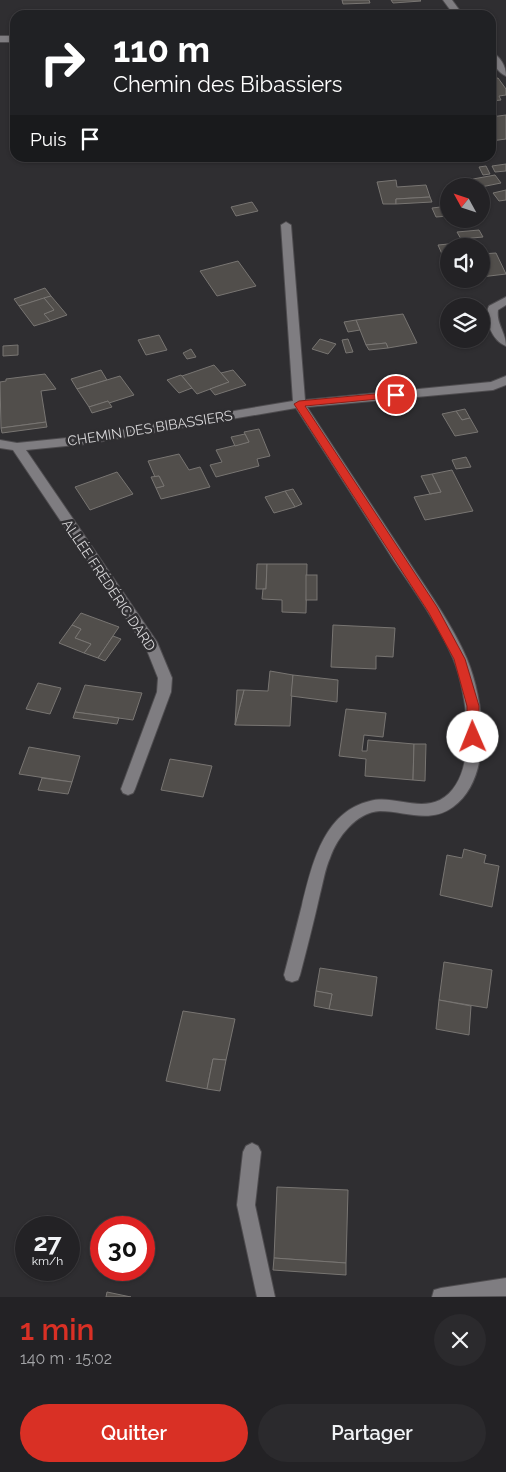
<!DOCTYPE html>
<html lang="fr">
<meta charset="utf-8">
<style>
body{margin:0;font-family:Raleway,sans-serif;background:#2b2a2d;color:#f1f3f6;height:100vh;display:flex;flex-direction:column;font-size:19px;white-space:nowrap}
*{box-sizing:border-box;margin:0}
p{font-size:16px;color:#a3a4a7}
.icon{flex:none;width:28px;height:28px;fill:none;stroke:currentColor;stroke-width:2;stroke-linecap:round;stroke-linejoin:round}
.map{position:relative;height:1297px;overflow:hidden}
.drawer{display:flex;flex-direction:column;background:#232225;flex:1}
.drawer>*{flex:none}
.guide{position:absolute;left:10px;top:10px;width:486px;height:152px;border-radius:15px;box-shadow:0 1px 4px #0004,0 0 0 1px #403f42;background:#202124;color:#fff;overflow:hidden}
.needle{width:32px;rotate:310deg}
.fabs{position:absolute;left:440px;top:178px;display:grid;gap:10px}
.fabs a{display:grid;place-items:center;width:50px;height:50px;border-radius:50%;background:#232225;box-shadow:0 1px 4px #0004,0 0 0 1px #403f42;font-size:25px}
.speed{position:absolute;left:15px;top:1216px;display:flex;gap:10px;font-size:25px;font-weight:700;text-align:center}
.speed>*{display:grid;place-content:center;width:65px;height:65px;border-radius:50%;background:#232225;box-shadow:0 1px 4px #0004,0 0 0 1px #403f42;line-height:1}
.speed small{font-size:12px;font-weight:400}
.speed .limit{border:8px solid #d22;background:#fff;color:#111}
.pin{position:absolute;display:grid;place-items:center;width:42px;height:42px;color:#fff;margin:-21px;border:2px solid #fff;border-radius:50%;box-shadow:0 1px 5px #0007}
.me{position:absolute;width:55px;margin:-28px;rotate:359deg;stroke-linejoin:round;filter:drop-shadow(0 0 4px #0008)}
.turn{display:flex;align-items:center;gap:18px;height:105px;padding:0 20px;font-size:22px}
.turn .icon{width:65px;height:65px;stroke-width:2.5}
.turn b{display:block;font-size:35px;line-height:42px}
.then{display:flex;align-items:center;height:48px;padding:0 20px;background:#0003;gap:10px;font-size:19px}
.round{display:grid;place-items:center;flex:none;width:52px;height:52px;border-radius:26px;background:#2b2a2d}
.overview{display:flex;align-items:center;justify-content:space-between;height:85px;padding:0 20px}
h1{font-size:30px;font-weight:600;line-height:38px;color:#d93025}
.cta{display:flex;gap:10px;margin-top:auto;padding:10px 20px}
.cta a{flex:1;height:58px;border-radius:30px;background:#d93025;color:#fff;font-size:20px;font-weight:600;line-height:58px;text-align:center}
.cta a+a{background:#2b2a2d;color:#f1f3f6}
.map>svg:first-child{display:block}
</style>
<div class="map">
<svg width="506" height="1297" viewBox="0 0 506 1297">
<rect width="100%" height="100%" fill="#2f2e31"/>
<!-- building -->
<g fill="#514e4b" stroke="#787572">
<path d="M342,0H369L370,3L343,4Z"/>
<path d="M391,0H420L421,1L393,3Z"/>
<path d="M498,78L506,89V95L499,96L501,100L491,101V79Z"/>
<path d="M506,115V139L491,141V117Z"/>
<path d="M506,164V171L495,172L492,166Z"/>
<path d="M486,166L490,174L483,175L479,167Z"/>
<path d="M495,175L501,183L481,187L473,179Z"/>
<path d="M396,180L397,187L426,185L430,197L396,199V204H383L377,182Z"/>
<path d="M506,190V200L499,201L493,193Z"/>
<path d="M430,197L432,202L396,204V199Z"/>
<path d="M252,202L258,211L236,216L231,207Z"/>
<path d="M449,206V216L436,217L432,208Z"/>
<path d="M479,230L483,237L461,239L457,232Z"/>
<path d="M469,242L471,246H449V263H446L438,245Z"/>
<path d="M496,253L506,274L481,277V254Z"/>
<path d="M238,261L256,286L217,296L200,271Z"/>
<path d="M45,288L51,296L19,306L14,299Z"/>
<path d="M51,296L67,315L50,321L44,314L54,310L44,298Z"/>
<path d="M44,298L54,310L44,314L50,321L34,326L19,306Z"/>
<path d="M403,314L417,343L388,348L386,343L366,345L356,320Z"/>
<path d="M356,320L360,330L348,332L344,322Z"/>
<path d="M159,335L167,350L146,355L138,340Z"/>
<path d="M320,339L336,344L328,354L312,349Z"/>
<path d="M348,339L353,352L346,353L342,340Z"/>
<path d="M386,343L388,348L369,350L366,345Z"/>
<path d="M18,345V355L3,356V346Z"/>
<path d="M191,349L196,357L187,359L183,353Z"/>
<path d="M214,365L229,382L197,394L182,376Z"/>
<path d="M101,370L107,380L77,389L71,379Z"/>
<path d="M233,370L246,385L215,395L210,389L229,382L221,373Z"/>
<path d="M45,374L56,389L41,391L46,422L1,428L0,382L6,381V379Z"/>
<path d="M181,375L192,388L179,393L167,380Z"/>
<path d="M120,376L134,395L109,403L108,401L89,407L77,389Z"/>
<path d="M108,401L112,407L92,413L89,407Z"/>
<path d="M465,409L470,418L462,420L456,411Z"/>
<path d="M456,411L462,420L470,418L478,432L455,436L442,414Z"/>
<path d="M46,422L47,427L2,433L1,428Z"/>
<path d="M259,429L270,456L257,459L259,466L216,477L210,465L222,462L216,450L249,442L244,432Z"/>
<path d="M245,434L249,442L235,446L231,437Z"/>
<path d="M179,454L189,470L200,467L210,487L161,499L156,488L164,486L159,476L155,477L148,461Z"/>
<path d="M466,457L471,467L456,469L452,460Z"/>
<path d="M452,470L473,511L425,520L414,497L441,492L432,474Z"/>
<path d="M117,472L133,494L90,510L75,487Z"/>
<path d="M432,474L441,492L430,494L421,476Z"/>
<path d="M159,476L164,486L156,488L151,477Z"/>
<path d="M293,489L302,504L295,507L285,491Z"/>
<path d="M285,491L295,507L274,513L265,497Z"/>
<path d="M257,564H267L266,589H256Z"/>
<path d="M267,564H307L306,613L282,612V600L262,599L263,589H266Z"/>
<rect x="306" y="575" width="11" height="25"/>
<path d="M81,613L119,627L98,658L84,653L91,644L75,638L81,629L72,625Z"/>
<path d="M72,625L81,629L75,638L91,644L84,653L59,643Z"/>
<path d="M333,625L395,628L393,657L376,656V669L331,667Z"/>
<path d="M113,636L121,639L105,661L98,658Z"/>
<path d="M270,671L293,675L290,726L235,725L244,690L268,691Z"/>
<path d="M293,675L338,680L337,702L291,696Z"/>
<path d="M38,683L61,688L50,714L26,709Z"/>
<path d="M85,685L142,693L133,720L75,712Z"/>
<path d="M237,690H244L235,725Z"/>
<path d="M346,709L386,713L383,737L364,735L362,751H367L368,740L414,744L413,780L365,776L366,759L339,756Z"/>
<path d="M75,712L119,718L117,724L73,718Z"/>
<path d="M414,744H426L425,781L413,780Z"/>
<path d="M29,747L80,756L72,782L19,774Z"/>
<path d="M170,759L212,766L203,797L161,790Z"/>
<path d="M42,778L72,782L68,794L38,790Z"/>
<path d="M464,849L486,855L484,863L499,866L492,907L440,895L447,855L462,858Z"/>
<path d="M444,962L492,970L487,1008L439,1000Z"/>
<path d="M320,968L377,977L372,1016L329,1009L332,994L316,991Z"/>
<path d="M316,991L332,994L329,1009L314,1006Z"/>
<path d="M439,1000L471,1006L469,1035L436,1029Z"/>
<path d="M183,1011L235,1019L226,1060L213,1059L207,1089L166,1081Z"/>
<path d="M213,1059L226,1060L220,1091L207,1089Z"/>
<path d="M277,1187L348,1190L346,1263L274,1258Z"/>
<path d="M274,1258L346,1263V1275L273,1270Z"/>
<path d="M107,1292L131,1297H106Z"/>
</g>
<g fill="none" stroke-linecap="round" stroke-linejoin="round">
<!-- minor casing -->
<g stroke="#4e4c4f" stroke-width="2">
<g id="minor">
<path d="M443,0H452L463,15H454Z"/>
<rect x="0" y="36" width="15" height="6"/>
<path d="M491,52C500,56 506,66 506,76C497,72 491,62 491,52Z"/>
<path d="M286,222L291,225L305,400L491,382L506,376V385L493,390L307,407C341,459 375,510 409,562C428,591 453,626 467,659C484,700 494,777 453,807C430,824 405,811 380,811C356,812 337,838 330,858C325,869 323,883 320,894C314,921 307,948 300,975L298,980L292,982L286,980L284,975C290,952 296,929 302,905C312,865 323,812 370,801C393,795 418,811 440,800C481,778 467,692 453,658C438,624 415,592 394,561C362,510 329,459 296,408L86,444L26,450L157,642L172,678L171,692L135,789L133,793L128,795L123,793L121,789L157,692L158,678L146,648L13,450L0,448V440L17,443L86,436L293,401L281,225Z"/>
<path d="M506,297V305L498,310C496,324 506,332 506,346C492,341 483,318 489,306Z"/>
<path d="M252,1143L258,1146L261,1152L255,1205L275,1297H257L237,1205L243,1152L246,1146Z"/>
<path d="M506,1278V1296L432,1297L434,1290L441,1288Z"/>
</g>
</g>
<!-- minor -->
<use href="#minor" fill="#7f7d81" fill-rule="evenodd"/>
</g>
<!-- route -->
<path fill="#d93025" stroke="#8d1f18" d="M396,392L401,395L399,397L305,406L437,607L465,659L479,706V737L478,740H469L467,737V706L454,659L429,613L294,404L299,401Z"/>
<g text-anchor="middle" stroke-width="5" stroke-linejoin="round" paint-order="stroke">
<!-- street labels -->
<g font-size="14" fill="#d8d7d9" stroke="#2f2e31">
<text transform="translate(150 428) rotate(-9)" y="5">CHEMIN DES BIBASSIERS</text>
<text transform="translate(109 585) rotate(56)" y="5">ALLÉE FRÉDÉRIC DARD</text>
</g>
</g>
</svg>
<div class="fabs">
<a><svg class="needle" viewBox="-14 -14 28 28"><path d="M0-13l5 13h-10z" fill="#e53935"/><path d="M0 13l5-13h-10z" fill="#a3a4a7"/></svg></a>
<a><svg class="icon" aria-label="sound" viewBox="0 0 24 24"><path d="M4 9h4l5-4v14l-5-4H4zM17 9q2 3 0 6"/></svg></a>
<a><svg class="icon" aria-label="layers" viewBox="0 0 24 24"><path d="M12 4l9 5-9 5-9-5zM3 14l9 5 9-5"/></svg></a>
</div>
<div class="speed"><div>27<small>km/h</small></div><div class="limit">30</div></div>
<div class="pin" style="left:396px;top:395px;background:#d93025"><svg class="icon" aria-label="arrive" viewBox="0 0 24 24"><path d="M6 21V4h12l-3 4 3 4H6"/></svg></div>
<svg class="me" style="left:473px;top:737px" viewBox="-20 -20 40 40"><circle r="19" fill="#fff"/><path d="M0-13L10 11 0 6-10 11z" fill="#d93025"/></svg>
<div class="guide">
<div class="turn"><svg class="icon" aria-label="right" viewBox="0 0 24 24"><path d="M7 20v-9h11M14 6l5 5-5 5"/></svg><div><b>110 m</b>Chemin des Bibassiers</div></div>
<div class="then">Puis<svg class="icon" aria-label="arrive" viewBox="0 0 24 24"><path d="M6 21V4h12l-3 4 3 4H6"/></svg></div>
</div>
</div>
<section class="drawer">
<div class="overview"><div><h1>1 min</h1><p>140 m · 15:02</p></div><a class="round"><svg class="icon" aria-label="close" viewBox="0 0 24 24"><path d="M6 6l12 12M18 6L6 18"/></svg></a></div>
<div class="cta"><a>Quitter</a><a>Partager</a></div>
</section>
